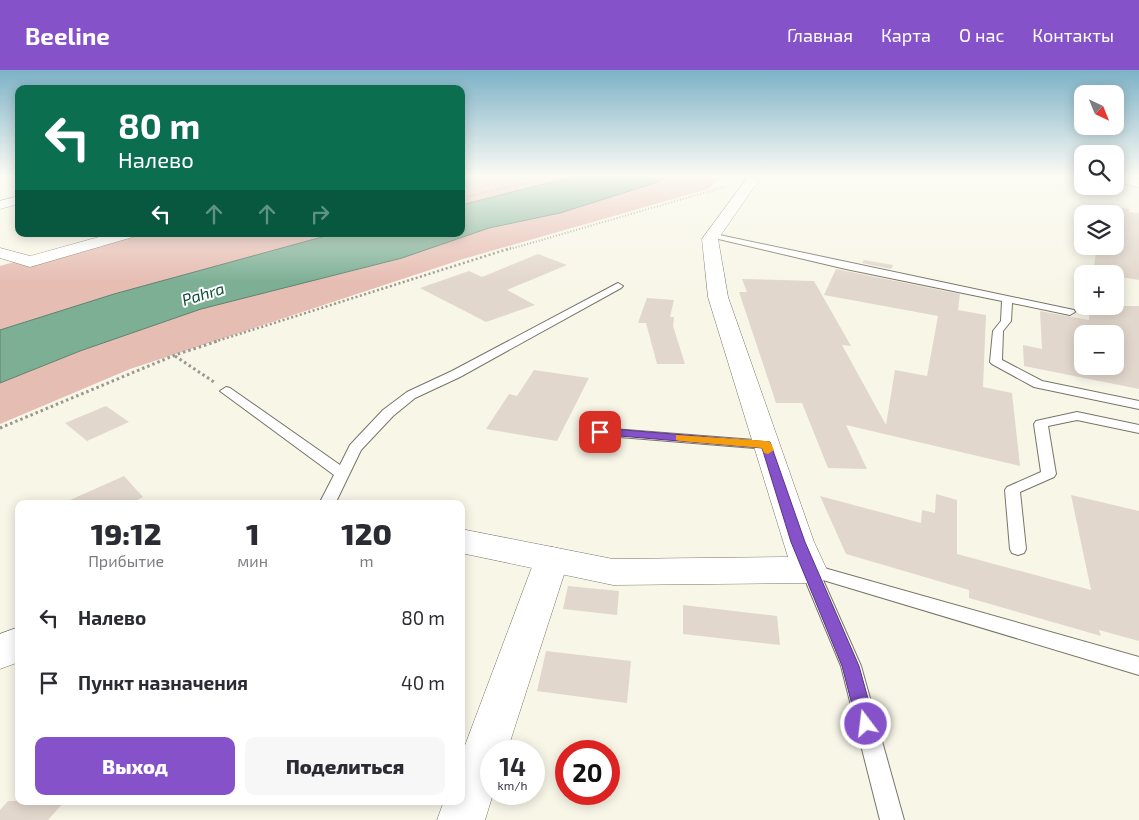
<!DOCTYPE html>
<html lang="ru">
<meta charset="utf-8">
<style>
body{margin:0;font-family:"Exo 2",sans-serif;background:#f7f7f7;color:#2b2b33;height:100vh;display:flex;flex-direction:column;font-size:19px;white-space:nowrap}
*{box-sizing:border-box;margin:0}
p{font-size:16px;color:#7c7c81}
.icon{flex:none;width:28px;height:28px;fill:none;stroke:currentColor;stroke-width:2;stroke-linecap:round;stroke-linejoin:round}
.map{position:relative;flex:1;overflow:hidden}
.sheet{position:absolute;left:15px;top:430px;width:450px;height:305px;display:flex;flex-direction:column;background:#fff;border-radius:10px;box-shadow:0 2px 12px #0003}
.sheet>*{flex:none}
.guide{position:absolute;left:15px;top:15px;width:450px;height:152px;border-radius:10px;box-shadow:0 2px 12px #0003;background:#0b6e4f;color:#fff;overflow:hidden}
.needle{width:32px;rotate:137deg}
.tools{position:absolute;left:1074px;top:15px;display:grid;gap:10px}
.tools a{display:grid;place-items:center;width:50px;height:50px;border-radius:10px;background:#fff;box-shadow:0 2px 12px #0003;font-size:25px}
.speed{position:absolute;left:480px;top:670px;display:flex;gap:10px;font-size:25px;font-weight:700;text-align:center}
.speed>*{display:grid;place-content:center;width:65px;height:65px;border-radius:50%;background:#fff;box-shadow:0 2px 12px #0003;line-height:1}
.speed small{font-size:12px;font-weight:400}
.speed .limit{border:8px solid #d22;background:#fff;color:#111}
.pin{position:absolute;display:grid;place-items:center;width:42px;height:42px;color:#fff;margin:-21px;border-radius:10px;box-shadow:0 2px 8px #0006}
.me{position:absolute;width:55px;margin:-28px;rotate:345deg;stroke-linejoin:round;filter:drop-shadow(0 0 4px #0008)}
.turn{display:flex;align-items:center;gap:18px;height:105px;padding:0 20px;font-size:22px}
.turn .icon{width:65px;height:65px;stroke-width:2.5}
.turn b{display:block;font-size:35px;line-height:42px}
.lanes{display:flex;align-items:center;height:48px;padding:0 20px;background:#0003;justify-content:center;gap:25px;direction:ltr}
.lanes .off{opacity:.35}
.eta{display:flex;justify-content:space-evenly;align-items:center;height:85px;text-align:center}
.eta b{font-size:30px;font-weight:800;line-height:35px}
.button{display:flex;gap:10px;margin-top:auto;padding:10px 20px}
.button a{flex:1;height:58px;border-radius:10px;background:#8652ca;color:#fff;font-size:20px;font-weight:800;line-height:58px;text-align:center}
.button a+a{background:#f7f7f7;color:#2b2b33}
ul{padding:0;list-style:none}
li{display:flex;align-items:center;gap:15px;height:65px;padding:0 20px}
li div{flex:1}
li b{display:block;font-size:19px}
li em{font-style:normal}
header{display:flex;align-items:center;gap:30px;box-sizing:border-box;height:70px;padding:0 25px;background:#8652ca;color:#fff}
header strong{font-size:24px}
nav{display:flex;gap:28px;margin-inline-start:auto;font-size:18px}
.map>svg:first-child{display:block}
</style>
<header>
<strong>Beeline</strong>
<nav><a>Главная</a><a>Карта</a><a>О нас</a><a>Контакты</a></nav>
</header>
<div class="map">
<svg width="1139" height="750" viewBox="0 0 1139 750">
<rect width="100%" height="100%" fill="#f8f6e7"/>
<!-- green -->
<g fill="#e6bdb3">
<path d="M461,107H572L461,135Z"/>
<path d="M667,107H720L708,119L463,189L130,299L0,354V313L80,281L201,239L402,188L489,158L560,143L655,113Z"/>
<path d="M112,164H333L114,224L0,260V196Z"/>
</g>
<!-- water -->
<path fill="#7daf95" stroke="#5e806d" d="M572,107H667L655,113L560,143L489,158L402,188L201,239L80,281L0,313V260L114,224L333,164H461V135Z"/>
<!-- building -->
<g fill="#e2d7cc" fill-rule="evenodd">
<path d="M1102,135L1129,139V142L1139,143V210L1115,206V204L1093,202L1097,176H1115V144H1101Z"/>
<path d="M538,184L567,195L507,220L535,235L486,252L420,218L469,201L482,207Z"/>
<path d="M864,190L893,195L891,199L862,193Z"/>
<path d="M836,199L960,224L958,240L986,245L983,317L1012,323L1020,396L846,355L867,399L828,398L802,333H776L739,222H747L742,209L814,211L851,276L842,275L886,355L895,300L927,306L938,246L824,225Z"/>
<path d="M647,228L674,230L670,247H674L673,256L685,294H657L646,253H638Z"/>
<path d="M1090,236H1139V319L1024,296L1023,275L1042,279L1040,241L1089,250ZM1082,264H1115V296H1082Z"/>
<path d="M534,300L589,308L557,371L486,359L509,324L517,326Z"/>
<path d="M106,336L129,352L87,371L65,353Z"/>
<path d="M124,406L143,427L129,434H61Z"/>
<path d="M936,424L957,430V484L1091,520L1071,425L1139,441V571L1099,560L1101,566L969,528V520L846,484L820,426L921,453L922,440L935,443Z"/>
<path d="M568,516L619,521L617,545L563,539Z"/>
<path d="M683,535L777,546L780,575L683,564Z"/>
<path d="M546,581L631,591L627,633L537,621Z"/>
<path d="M8,731H65L48,750H0V740Z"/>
</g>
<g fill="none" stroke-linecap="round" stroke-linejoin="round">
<!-- service casing -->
<g stroke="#777568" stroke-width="2">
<g id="service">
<path d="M710,163L1074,240L1075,242L1070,245L1012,233L1011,251L1003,261L1002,290L1042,311L1139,331V339L1034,317L992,294L990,292L993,261L1001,251L1002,231L846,199L710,167Z"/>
<path d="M618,213L623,216L621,218L460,307L415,328L393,346L361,380L335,434H319L334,405L220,321L226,317L230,318L340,395L350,375L383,340L407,322L452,301Z"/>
<path d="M1077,342L1139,355V363L1077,350L1048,356L1056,404L1054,407L1020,422L1026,479L1024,483L1018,485L1012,483L1010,479L1005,420L1007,417L1041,402L1034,354L1036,351Z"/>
<path d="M600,358L766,371L773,375L766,379L595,365L593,362Z"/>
<path d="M810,494L1139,587V605L823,510L861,596L904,750H880L841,596L801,500L804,495Z"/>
</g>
</g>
<!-- minor casing -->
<g stroke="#777568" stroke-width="1">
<g id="minor">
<path d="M19,126V134L0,139V131Z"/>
<path d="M110,164H135L133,167L30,197L0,188V178L30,186Z"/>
<path d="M552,477L564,480L569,489L507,681H491V724H493L485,750H437L444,731H461V686L535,489L540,480Z"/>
</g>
</g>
<!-- tertiary casing -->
<g stroke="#777568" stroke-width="1">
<g id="tertiary">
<path d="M748,107H761L718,169L728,227L814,472L827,500L822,509L810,513L613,515L461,483V459L613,489L788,487L708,227L702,169Z"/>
<path d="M1115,107L1139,109V117L1115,112Z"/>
<path d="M19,557V592L0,599V564Z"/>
</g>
</g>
<!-- path-far2 -->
<g stroke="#9a988e" stroke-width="2" stroke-dasharray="1 2" stroke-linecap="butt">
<path d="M461,128L551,107"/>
<path d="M507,180L724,117"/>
</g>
<!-- path-far1 -->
<path stroke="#9a988e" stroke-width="2.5" stroke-dasharray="2 2.5" stroke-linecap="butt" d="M214,272L511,178"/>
<!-- path -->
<g stroke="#9a988e" stroke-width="3" stroke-dasharray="2.5 3" stroke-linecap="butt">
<path d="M175,286L214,312"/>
<path d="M0,358L175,285L218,271"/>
</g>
<!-- service -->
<use href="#service" fill="#fff" fill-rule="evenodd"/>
<!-- minor -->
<use href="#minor" fill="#fff" fill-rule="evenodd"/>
<!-- tertiary -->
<use href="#tertiary" fill="#fff" fill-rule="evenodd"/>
</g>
<!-- sky -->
<linearGradient id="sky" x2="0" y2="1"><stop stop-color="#7db2c7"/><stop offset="0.5" stop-color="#fcfbf4"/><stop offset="1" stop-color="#fcfbf4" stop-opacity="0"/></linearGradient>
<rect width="1139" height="212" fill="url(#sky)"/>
<!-- route -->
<path fill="#8652ca" stroke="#573583" d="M600,358L770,372L805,472L859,596L875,654L872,659L866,662L860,659L857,654L842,596L791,472L762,378L596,364V359Z"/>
<!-- slow -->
<path fill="#f59e0b" d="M676,365L766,371L770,372L774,380L768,384L764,383L762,378L680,371L676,370Z"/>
<g text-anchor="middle" stroke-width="4" stroke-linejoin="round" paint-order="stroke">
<!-- far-water labels -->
<g font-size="16" font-style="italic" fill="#0d4d33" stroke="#fff">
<text transform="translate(203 224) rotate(-17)" y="6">Pahra</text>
</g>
</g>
</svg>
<div class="tools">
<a><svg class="needle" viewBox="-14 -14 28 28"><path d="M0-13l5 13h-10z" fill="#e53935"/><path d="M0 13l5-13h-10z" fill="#7c7c81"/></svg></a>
<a><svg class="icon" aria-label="search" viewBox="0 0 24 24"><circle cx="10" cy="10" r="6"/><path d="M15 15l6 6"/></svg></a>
<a><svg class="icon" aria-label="layers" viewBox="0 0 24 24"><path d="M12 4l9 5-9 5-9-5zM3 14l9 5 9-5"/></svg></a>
<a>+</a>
<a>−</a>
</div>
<div class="speed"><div>14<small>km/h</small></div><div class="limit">20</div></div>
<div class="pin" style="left:600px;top:362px;background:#d93025"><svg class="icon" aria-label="arrive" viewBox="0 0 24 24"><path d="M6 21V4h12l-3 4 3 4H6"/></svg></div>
<svg class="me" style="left:866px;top:654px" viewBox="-20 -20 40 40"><circle r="17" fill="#8652ca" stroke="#fff" stroke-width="3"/><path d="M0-11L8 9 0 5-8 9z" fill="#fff"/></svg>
<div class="guide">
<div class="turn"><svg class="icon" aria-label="left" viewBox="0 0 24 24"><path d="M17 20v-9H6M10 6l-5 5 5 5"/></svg><div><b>80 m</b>Налево</div></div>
<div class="lanes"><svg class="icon" aria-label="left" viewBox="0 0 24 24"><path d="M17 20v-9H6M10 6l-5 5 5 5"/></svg><svg class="icon off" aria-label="ahead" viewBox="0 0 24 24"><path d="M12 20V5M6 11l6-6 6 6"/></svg><svg class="icon off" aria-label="ahead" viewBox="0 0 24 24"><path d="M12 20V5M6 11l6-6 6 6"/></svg><svg class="icon off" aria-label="right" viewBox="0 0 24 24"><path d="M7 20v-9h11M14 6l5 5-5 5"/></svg></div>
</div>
<section class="sheet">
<div class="eta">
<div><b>19:12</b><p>Прибытие</p></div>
<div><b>1</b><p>мин</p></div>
<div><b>120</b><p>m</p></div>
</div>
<ul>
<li><svg class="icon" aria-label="left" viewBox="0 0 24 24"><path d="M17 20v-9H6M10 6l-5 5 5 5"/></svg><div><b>Налево</b></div><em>80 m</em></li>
<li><svg class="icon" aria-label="arrive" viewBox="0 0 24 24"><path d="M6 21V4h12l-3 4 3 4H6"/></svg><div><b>Пункт назначения</b></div><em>40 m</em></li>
</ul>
<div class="button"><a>Выход</a><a>Поделиться</a></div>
</section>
</div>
